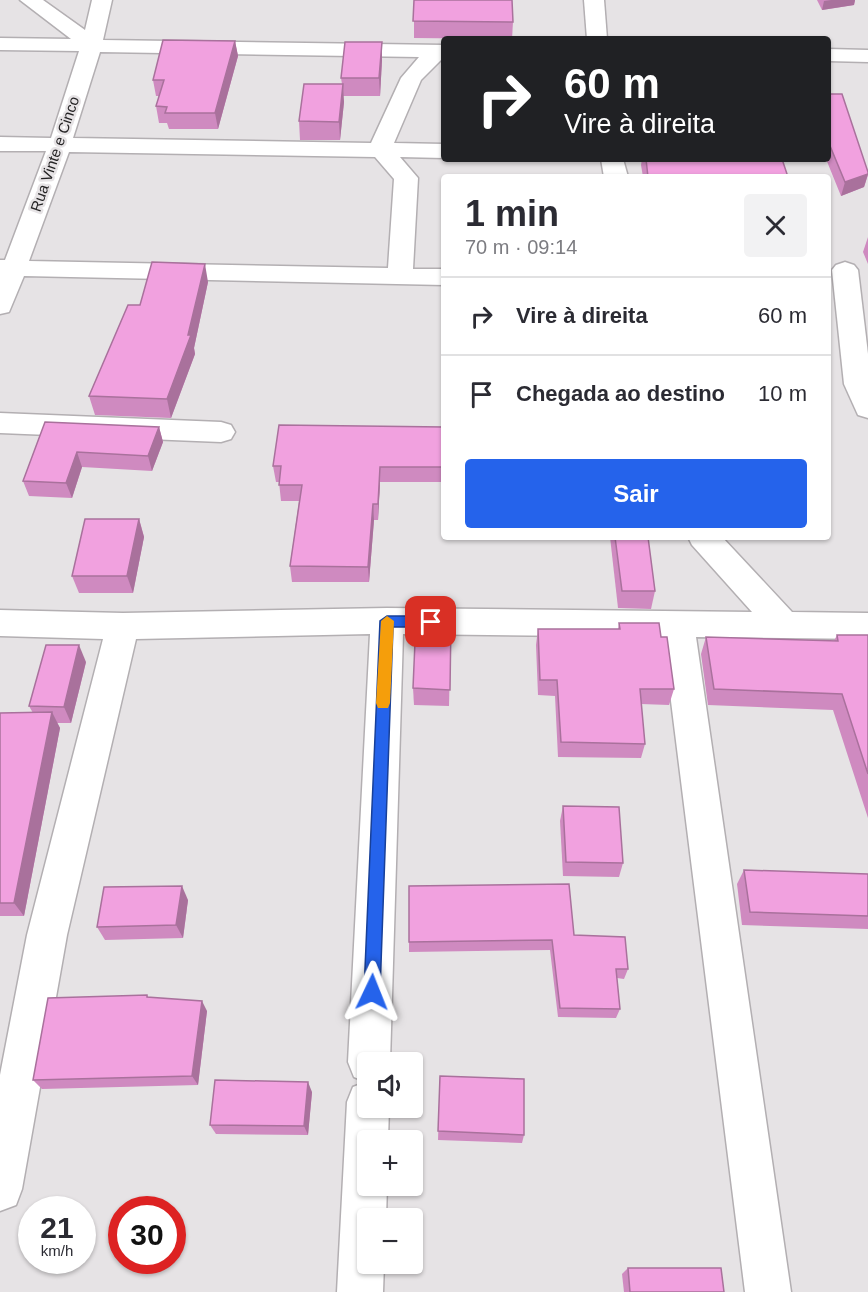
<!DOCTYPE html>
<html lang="pt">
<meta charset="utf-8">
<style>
body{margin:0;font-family:Helvetica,sans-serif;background:#f2f2f3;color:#2b2b33;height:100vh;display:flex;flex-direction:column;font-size:22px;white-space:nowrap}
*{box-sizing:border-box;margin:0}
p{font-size:20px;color:#7c7c81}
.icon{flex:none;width:33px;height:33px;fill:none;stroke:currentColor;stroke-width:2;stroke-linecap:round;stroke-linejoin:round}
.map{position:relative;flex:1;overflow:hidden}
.details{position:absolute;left:441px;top:174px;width:390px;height:366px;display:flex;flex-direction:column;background:#fff;border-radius:6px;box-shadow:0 2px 4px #0004}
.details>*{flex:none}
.guide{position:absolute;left:441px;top:36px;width:390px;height:126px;border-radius:6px;box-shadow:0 2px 4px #0004;background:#202124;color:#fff;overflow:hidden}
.fabs{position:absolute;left:357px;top:1052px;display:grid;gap:12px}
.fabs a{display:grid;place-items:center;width:66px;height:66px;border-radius:6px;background:#fff;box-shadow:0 2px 4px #0004;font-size:30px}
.speed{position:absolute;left:18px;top:1196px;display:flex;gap:12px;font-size:30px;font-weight:700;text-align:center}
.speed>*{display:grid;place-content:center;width:78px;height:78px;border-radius:50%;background:#fff;box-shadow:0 2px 4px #0004;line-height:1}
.speed small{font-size:15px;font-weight:400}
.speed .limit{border:9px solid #d22;background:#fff;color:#111}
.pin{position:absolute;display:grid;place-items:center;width:51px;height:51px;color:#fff;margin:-26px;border-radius:12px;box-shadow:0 3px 9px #0006}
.me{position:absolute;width:66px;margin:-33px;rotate:2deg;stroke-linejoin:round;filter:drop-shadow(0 0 4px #0008)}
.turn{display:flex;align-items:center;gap:21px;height:126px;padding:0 24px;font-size:27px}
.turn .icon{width:78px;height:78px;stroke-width:2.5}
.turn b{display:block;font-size:42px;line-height:51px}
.round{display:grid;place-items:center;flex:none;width:63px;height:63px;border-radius:6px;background:#f2f2f3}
.headline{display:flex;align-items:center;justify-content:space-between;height:102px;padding:0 24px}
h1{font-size:36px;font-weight:600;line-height:45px}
.cta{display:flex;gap:12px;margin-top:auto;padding:12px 24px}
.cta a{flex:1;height:69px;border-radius:6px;background:#2563eb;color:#fff;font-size:24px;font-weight:600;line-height:69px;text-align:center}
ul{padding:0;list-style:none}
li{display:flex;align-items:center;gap:18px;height:78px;padding:0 24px;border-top:2px solid #e1e1e2}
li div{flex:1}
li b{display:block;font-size:22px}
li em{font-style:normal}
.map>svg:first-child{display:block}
</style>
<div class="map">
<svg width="868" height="1292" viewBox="0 0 868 1292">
<rect width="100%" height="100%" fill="#e6e3e5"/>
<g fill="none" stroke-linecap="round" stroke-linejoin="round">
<!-- minor casing -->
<g stroke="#b3afb2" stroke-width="3">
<g id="minor">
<path d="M20,0H43L85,30L92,0H112L103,40L444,45V57L421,80L394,143L444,144V158L400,157L418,178L413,269H444V285L24,276L9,312L0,314V260H5L46,151H0V137L51,138L79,51L0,50V38L71,39ZM100,52L419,57L401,78L371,143L73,138ZM69,152L375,157L394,179L388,268L29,261Z"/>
<path d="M584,0H604L607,39H587Z"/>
<path d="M828,49L868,50V62L828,61Z"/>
<path d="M601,159H623L628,177H604Z"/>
<path d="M845,262L854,265L858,270L868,354V418L858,415L844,384L832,270L836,265Z"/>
<path d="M0,413L221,422L231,425L235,432L231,439L221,442L0,433Z"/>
<path d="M688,537H722L792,612L868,613V639L696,637L791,1292H745L663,637L403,634L390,1062H368V1107H389L388,1140H368V1185H387L386,1218H368V1263H384L383,1292H337L347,1102L353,1087L366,1082L354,1077L348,1062L370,634L136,639L67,935L22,1189L16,1205L0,1211V1075L27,935L103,639L0,636V610L123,613L387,608L752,612L692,545Z"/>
</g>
</g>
<!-- minor -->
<use href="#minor" fill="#fff" fill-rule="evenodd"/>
</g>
<!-- wall -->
<g fill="#cf8ac0">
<path d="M414,0L513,22L512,39L414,38Z"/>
<path d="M817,0H855L854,5L822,10Z"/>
<path d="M235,41L238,56L218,129H169L167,123H159L156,106L159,96H156L153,80Z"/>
<path d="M382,42V60L380,96H343L344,102L340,140H300L299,121L342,84L341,78Z"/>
<path d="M828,94L868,172V175L864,187L841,196L826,159H828Z"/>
<path d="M642,159H782L788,177H643L641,165Z"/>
<path d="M868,237V264L863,252Z"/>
<path d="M208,282L194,348L195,354L171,418L95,415L89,396L140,305Z"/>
<path d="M45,422L159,427L163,442L152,471L82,467L72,498L29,496L23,481Z"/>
<path d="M444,427V482H380L378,520H374L369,582H292L290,566L299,501H281L279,482H276L273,466Z"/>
<path d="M139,519L144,537L133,593H79L72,576Z"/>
<path d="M610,537H648L655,591L651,609L618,608Z"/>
<path d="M451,620L449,706L414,705L413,688Z"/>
<path d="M619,623L661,637L674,689L669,705L641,704L645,744L641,758L558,757L555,696L538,695L536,645L538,629H618Z"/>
<path d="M837,635H868V818L833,710L708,705L701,654L706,637L834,641Z"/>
<path d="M86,662L71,723H57L60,728L24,916H0V713H33L29,706Z"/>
<path d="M563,806L623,863L619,877L563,876L560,821Z"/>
<path d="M744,870L868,874V929L742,925L737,884Z"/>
<path d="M188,900L183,938L105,940L97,927Z"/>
<path d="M574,935L628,969L624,979L617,978L620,1009L616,1018L558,1017L550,950L409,952V942Z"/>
<path d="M147,995L149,998L207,1011L198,1085L42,1089L33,1080Z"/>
<path d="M440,1076L524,1135L522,1143L438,1140Z"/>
<path d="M312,1092L308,1135L216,1134L210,1125Z"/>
<path d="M628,1268L724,1292H624L622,1274Z"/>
</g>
<!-- shaded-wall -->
<g fill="#a9719c">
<path d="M831,0H855L854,5L822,10L824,1Z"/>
<path d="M235,41L238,56L218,129L215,113Z"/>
<path d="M382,42V60L380,96L379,78Z"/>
<path d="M343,84L344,102L340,140L339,122Z"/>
<path d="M868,174L864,187L841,196L845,182Z"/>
<path d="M205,264L208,282L194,348L195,354L171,418L167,399L188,335Z"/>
<path d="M159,427L163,442L152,471L148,456Z"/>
<path d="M77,452L82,467L72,498L66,483Z"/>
<path d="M380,467V482L378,520V504Z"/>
<path d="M373,504L374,520L369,582L368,567Z"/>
<path d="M139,519L144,537L133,593L127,576Z"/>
<path d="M79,645L86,662L71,723L64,707Z"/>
<path d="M52,712L60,728L24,916L14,903Z"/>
<path d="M182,886L188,900L183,938L176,925Z"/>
<path d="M202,1001L207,1011L198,1085L192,1076Z"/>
<path d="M308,1082L312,1092L308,1135L304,1126Z"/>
</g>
<!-- building -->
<g fill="#f1a1df" stroke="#a9719c" stroke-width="1.5">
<path d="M414,0H512L513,22L413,21Z"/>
<path d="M163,40L235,41L215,113H165L167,107L156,106L164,80H153Z"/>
<path d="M345,42H382L379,78H341Z"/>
<path d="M304,84H343L339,122L299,121Z"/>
<path d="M828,94H842L868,172V174L845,182L828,141Z"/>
<path d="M646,159H782L788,177H648Z"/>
<path d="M152,262L205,264L188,335H191L167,399L89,396L128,305H140Z"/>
<path d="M45,422L159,427L148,456L77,452L66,483L23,481Z"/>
<path d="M279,425L444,427V467H380L378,504H373L368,567L290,566L302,485H279L281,466H273Z"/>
<path d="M85,519H139L127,576H72Z"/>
<path d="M615,537H648L655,591H622Z"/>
<path d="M416,619L451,620L450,690L413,688Z"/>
<path d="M619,623H659L661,637H667L674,689H640L645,744L561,742L557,680H540L538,629H620Z"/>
<path d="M837,635H868V774L842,694L714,689L706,637L838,641Z"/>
<path d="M46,645H79L64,707L29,706Z"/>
<path d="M52,712L14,903H0V713Z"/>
<path d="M563,806L619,807L623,863L566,862Z"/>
<path d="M744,870L868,874V916L750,912Z"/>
<path d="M569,884L574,935L625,937L628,969H616L620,1009L560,1008L552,940L409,942V886Z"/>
<path d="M182,886L176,925L97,927L104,887Z"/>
<path d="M147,995V997L202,1001L192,1076L33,1080L48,998Z"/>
<path d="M440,1076L524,1079V1135L438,1131Z"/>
<path d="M215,1080L308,1082L304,1126L210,1125Z"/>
<path d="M628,1268H721L724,1292H630Z"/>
</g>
<!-- route -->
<path fill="#2563eb" stroke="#184099" stroke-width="1.5" d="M387,616H431L438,622L431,627H393L380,992L378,998L372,1001L366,998L364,992L380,621Z"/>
<!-- slow -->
<path fill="#f59e0b" d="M387,616L394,621L390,703L388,708H378L376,703L381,621Z"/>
<g text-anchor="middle" stroke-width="5" stroke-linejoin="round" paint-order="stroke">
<!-- far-street labels -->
<g font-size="15" fill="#252425" stroke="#e6e3e5">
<text transform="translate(55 154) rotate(-71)" y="5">Rua Vinte e Cinco</text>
</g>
</g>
</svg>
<div class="fabs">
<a><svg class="icon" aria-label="sound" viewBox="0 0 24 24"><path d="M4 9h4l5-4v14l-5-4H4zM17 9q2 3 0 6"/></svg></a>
<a>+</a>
<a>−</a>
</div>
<div class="speed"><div>21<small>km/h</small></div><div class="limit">30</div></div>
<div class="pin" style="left:431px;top:622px;background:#d93025"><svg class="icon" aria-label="arrive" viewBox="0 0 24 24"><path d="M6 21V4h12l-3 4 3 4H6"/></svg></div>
<svg class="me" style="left:372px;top:992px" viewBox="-20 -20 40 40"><path d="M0-17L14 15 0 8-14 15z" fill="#2563eb" stroke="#fff" stroke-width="4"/></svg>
<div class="guide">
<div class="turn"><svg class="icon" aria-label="right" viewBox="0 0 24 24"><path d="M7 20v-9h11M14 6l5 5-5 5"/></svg><div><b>60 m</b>Vire à direita</div></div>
</div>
<section class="details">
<div class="headline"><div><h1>1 min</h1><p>70 m · 09:14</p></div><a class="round"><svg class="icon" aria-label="close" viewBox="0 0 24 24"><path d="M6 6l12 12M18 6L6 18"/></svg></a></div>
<ul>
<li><svg class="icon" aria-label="right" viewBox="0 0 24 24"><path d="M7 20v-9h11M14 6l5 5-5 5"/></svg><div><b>Vire à direita</b></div><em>60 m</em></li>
<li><svg class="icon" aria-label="arrive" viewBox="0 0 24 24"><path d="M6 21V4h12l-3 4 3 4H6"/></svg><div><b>Chegada ao destino</b></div><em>10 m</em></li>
</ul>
<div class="cta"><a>Sair</a></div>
</section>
</div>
